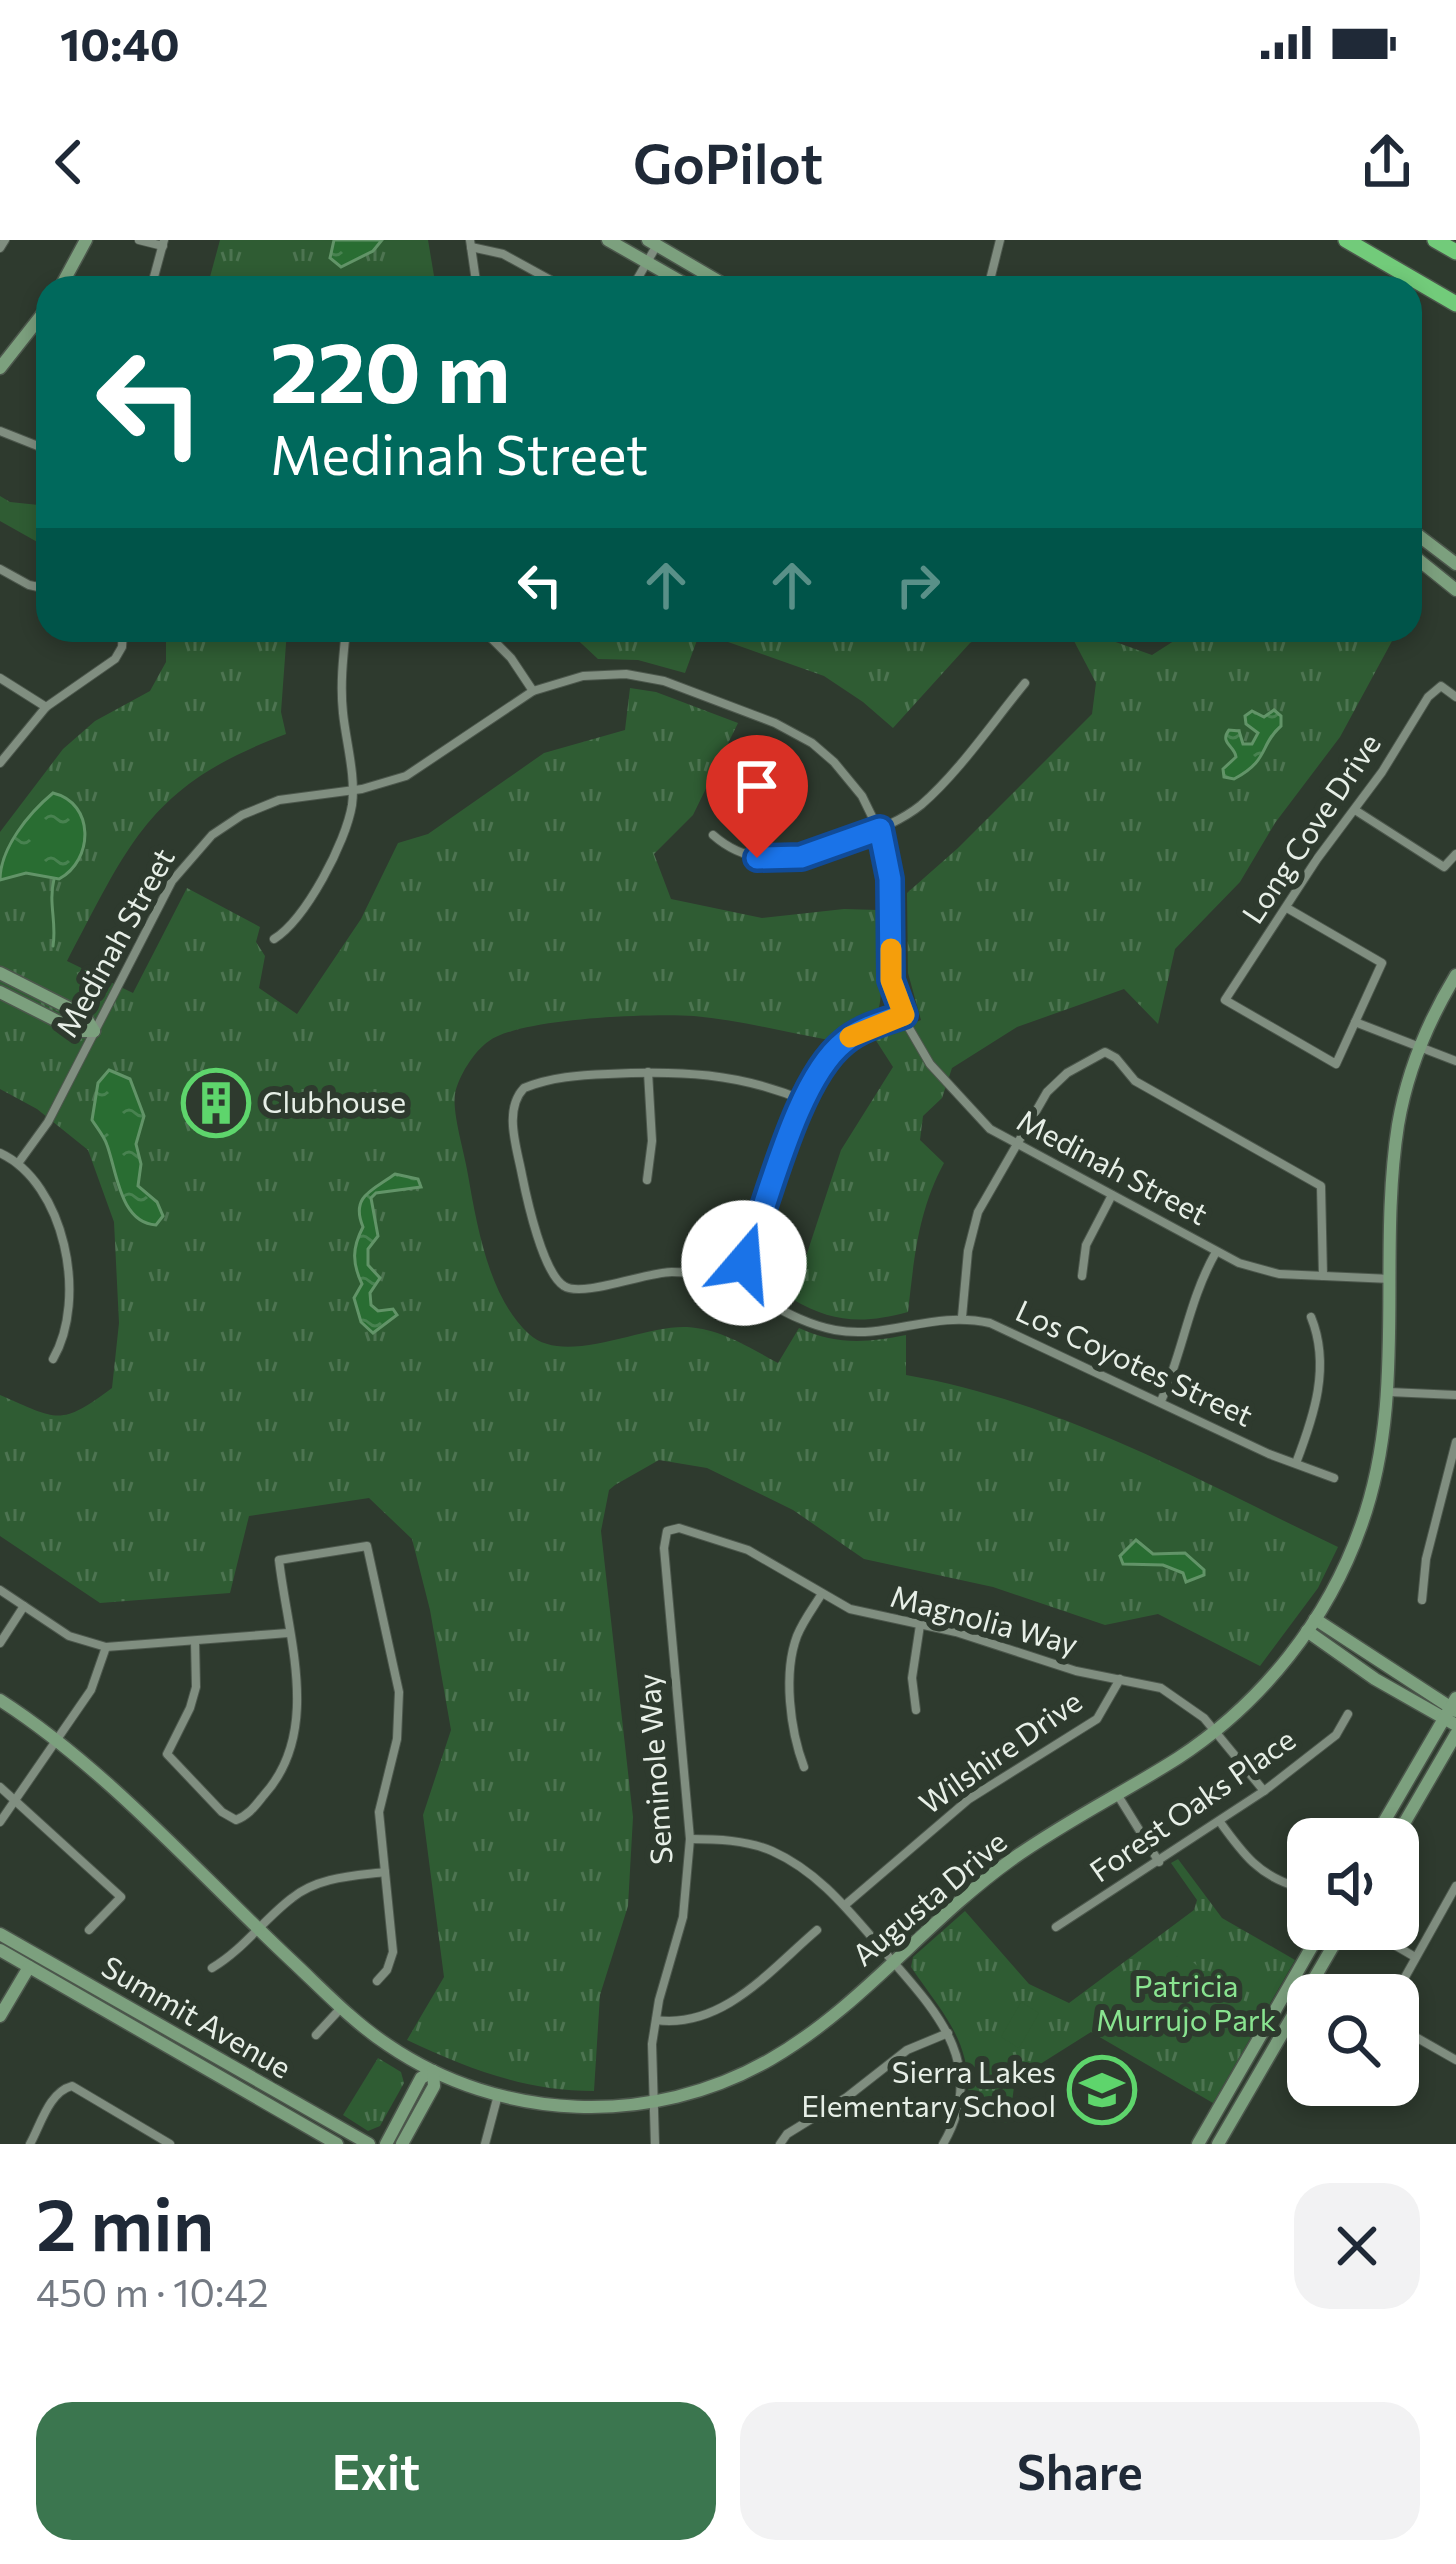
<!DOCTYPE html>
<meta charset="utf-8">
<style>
body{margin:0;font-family:Commissioner,sans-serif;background:#f2f2f3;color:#1f2937;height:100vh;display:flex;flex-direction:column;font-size:45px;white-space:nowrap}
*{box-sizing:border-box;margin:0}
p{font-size:39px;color:#747a83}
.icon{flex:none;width:66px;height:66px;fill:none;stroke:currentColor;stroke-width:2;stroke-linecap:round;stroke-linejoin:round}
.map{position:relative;height:1904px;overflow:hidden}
.panel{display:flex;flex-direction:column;background:#fff;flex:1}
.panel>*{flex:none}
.guide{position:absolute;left:36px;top:36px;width:1386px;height:366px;border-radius:36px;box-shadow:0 6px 18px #0003;background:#00695c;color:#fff;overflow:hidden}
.buttons{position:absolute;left:1287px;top:1578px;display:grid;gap:24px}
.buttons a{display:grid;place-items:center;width:132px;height:132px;border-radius:24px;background:#fff;box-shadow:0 6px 18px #0003;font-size:60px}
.pin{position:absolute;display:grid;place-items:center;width:102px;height:102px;color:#fff;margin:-123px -51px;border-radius:50% 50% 50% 0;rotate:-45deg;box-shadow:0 0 12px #0007}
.pin .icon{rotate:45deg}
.me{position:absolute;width:132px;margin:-66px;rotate:18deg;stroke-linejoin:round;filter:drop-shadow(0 0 9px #0008)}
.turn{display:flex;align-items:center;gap:42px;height:252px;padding:0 36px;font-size:54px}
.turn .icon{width:156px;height:156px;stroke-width:2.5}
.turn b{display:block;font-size:84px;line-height:102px}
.lanes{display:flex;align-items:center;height:114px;padding:0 36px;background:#0003;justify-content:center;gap:60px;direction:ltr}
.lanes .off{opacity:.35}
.round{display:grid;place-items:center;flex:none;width:126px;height:126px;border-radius:36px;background:#f2f2f3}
.summary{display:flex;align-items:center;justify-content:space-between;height:204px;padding:0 36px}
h1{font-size:72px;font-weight:600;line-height:90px}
.primary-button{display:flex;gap:24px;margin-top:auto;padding:24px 36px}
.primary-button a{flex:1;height:138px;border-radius:36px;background:#3b764f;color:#fff;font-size:48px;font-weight:600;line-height:138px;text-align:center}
.primary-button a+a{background:#f2f2f3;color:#1f2937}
.status{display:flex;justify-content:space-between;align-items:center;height:84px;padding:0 60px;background:#fff;direction:ltr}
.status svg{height:33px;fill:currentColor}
header{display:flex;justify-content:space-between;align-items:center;height:156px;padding:0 36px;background:#fff;font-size:54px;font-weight:600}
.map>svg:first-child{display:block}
</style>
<div class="status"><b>10:40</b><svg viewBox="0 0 49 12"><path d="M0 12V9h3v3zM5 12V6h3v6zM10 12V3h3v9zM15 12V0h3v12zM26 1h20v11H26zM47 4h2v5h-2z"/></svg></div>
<header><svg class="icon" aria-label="back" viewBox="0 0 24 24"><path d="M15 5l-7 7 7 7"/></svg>GoPilot<svg class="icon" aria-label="share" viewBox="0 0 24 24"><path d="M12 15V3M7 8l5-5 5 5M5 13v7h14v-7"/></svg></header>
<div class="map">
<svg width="1456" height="1904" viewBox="0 0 1456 1904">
<defs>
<pattern id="grass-tufts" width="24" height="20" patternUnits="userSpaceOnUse" patternTransform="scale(3)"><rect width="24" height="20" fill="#2f5c33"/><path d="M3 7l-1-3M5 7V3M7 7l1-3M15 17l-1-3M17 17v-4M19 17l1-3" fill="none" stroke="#4d7451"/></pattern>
<pattern id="water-ripples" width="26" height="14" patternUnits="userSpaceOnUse" patternTransform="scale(3)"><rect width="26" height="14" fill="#296d32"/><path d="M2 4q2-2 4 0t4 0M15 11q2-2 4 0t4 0" fill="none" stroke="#488250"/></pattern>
</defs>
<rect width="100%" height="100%" fill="#2e3a2e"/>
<!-- grass -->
<g fill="url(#grass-tufts)">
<path d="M220,0H428L436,48H207Z"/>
<path d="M0,256L10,262L48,266V308L0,281Z"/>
<path d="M166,390H287L281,472L286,494C150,545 131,600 67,721L133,753L187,648L260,687L256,702L265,716L259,748L297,774L361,679L398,603L428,594L544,513L625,490L630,448L656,452L738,483L693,575L654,614L671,659L762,678L844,669L878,670C877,694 885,755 878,770L848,783L829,800C785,792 739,780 694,776C653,773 520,778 489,801C474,811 458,837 455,854C452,874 465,914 468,935C477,986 489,1058 529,1094C565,1127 641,1085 687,1087C721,1089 748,1107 778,1123L799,1088C836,1105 866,1103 906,1095V1135C1061,1162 1197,1240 1338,1307L1318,1348L1260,1426L1158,1374L1105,1385L993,1347L864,1319L793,1270L707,1228L659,1220L615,1245L609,1250L601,1291L633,1577L628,1666L600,1755L594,1851C526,1851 468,1829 407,1800L444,1737L423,1575L451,1490L430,1370L412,1299L369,1258L249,1276L230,1353L100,1363L0,1296V1155C58,1180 60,1187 112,1148L119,1083L114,982L88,910L37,869L0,849V592L63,509L95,481L150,451L166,422Z"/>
<path d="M567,390H992L970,403L893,488L863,462L824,436L700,392L685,433L638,420L598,419Z"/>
<path d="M1064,390H1094L1110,400L1152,415L1191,390H1398L1340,497L1275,583L1240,642L1175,709L1158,784L1124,749L1017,787L952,828L942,858L923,876L920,900L944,923C918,971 914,1019 908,1072C863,1084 833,1083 792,1059L841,910L893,827L875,799L921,780L908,733L907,653L958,608L1092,474L1096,443L1074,401Z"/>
<path d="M1178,1619L1222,1678L1295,1720L1213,1863L1091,1792L1015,1840L1009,1883L967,1875C975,1804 948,1781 911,1727L913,1717L965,1671L1029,1744L1069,1763L1194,1670L1197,1660L1171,1623Z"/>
<path d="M378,1818L401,1832L404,1843L380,1886L368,1891L343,1875Z"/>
</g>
<!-- pitch -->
<g fill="#2f5c33">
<path d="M1182,1712L1215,1742L1162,1784L1131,1754Z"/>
<path d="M1205,1757L1223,1779L1184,1810L1166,1788Z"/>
<path d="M1021,1762L1039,1773L1019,1808L1001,1797Z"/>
</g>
<!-- water -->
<g fill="url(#water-ripples)" stroke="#629468" stroke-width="3">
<path d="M334,0H382L373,11L341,27L330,18Z"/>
<path d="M1274,470L1281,476V486C1259,505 1270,520 1234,539L1224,537L1223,529L1236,517C1235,506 1219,503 1229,490L1239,491L1243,504H1252L1258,493L1246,484L1245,476L1252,471L1264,477Z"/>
<path d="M53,553C95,563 94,620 59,639L26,633L0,640C0,608 29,573 53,553Z"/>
<path d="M109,830L130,839L144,876L136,904L141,924L138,946L157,962L163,976L156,985C120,983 117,932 107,905C104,896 97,888 92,880L98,843Z"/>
<path d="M395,934L418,939L421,947L376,953L371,958L378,996L368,1009V1025L380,1038L370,1053L371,1065L378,1071L393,1069L397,1075L373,1093L361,1082L354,1058L362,1044C352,1023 352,1008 363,987C350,956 373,950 395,934Z"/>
<path d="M1136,1300L1153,1314L1185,1313L1204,1330V1335L1186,1342L1183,1333L1163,1325L1123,1324L1120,1316Z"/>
</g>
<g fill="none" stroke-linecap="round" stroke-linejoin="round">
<!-- stream -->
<path stroke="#629468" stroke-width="3" d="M53,706C57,682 48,664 54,639"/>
<!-- street casing -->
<g stroke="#4c574c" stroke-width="10">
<g id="street">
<path d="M139,0L163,6"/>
<path d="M470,0L477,48"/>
<path d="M471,7L503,14L565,48"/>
<path d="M0,8L5,0"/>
<path d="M151,48L164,0"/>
<path d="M632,48L657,5"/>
<path d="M988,48L1000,0"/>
<path d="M0,191L48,210"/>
<path d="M0,329L29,345L48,349"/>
<path d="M483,390L511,418L533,451"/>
<path d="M0,438L46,467"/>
<path d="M0,523L46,467L115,419L122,407L123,390"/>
<path d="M1355,570L1444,627L1456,614"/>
<path d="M713,595C756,633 805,618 854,599C877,590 901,581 921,565C960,531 992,483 1025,443"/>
<path d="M1287,668L1382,723L1336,824L1225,760L1317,619L1382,532L1428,457L1441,446L1456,457"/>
<path d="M274,699C306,679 346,602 352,565C356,536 346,502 343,473C340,445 343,418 346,390"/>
<path d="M1355,782L1456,821"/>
<path d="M805,861C740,833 678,830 608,834C580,835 551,837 524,848C503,870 517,908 522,935C527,960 543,1033 564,1046C582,1058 646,1032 672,1032C739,1032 776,1079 835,1090C888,1100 932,1070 990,1083L1269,1214L1334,1238"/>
<path d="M0,913C65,943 88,1059 53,1119"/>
<path d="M19,922L48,882L172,641L212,595L242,575L279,560L362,549L406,536L533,451L583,436L626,434L664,441L775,483L812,503L834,522L862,556L884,601L890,639L891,741L909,788L930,824L990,889L1239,1023L1279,1034L1391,1039"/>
<path d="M647,940L652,901L648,832"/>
<path d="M1082,1036L1086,1005L1112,955"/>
<path d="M735,1044C762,982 794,841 845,801C862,788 884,782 904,775"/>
<path d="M962,1077L968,1011L978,972L1047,852L1067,833L1105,812L1116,818L1135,841L1321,946L1323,1036"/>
<path d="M1389,1152L1456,1155"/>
<path d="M1161,1161C1183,1112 1189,1059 1216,1012"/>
<path d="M1296,1223C1314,1176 1331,1126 1311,1077"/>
<path d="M0,1350L69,1396L106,1407L288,1393"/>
<path d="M1422,1360L1426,1319L1456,1202"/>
<path d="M195,1401L196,1447L190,1468L167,1514L222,1572L236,1580C249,1575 255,1566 264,1555C322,1491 288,1398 279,1320L367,1306L399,1452L397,1499L379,1572L393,1712L387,1730L377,1741"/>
<path d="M0,1403L24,1366"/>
<path d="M916,1470L912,1438L920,1385"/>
<path d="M804,1527C790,1490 783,1433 797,1396C803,1381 813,1368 821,1355"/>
<path d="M0,1547L121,1657L89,1690"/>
<path d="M1117,1554L1159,1622"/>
<path d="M0,1582L91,1450L106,1407"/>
<path d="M1220,1582C1243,1614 1259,1636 1298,1647"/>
<path d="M690,1599C717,1599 746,1600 772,1611C819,1632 849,1671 882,1709C932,1767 991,1823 943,1904"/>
<path d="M845,1665L969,1559L1097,1479L1120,1439"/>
<path d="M1056,1687L1264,1551L1336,1495L1348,1474"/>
<path d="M1367,1689L1415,1717"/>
<path d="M212,1728C244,1709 263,1680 292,1658C318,1637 353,1636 385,1632"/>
<path d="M1395,1755L1456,1646"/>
<path d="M656,1780C723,1789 770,1730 817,1690"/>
<path d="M1398,1787L1456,1820"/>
<path d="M316,1795L340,1769"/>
<path d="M30,1904C41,1884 49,1852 72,1846L170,1904"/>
<path d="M485,1904L498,1855"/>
<path d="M655,1904L652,1804L659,1760L683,1677L690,1599L664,1308L667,1291L679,1288L748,1310L850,1369L956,1392L1076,1431L1161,1448L1204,1478L1264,1551"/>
<path d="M780,1904L787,1894L847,1857L907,1810L948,1793"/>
</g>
</g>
<!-- secondary casing -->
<g stroke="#4c574c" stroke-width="15">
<g id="secondary">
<path d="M608,0L692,48"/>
<path d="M648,0L730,48"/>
<path d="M60,48L86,0"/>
<path d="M0,128L48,67"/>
<path d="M1410,289L1456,324"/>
<path d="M1410,313L1456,350"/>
<path d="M0,733L85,776L94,791"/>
<path d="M0,752L77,791H94"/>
<path d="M1315,1379L1456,1471"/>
<path d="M1307,1391L1375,1439L1456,1485"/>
<path d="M0,1460C106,1528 200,1635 292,1721C323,1750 353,1782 388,1805C501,1882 652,1888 771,1819C861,1767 927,1680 1011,1620C1064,1582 1123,1553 1178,1518C1262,1463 1328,1380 1361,1286C1408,1156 1377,1019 1398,885C1407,832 1428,781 1456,735"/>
<path d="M1374,1599L1456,1458"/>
<path d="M1395,1599L1456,1494"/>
<path d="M0,1694L369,1904"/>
<path d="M0,1710L337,1904"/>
<path d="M0,1776L29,1727"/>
<path d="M386,1904L421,1838L433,1831"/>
<path d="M402,1904L434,1846L433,1831"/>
<path d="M1198,1904L1322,1689"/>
<path d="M1218,1904L1343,1689"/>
</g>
</g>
<!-- highway casing -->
<g stroke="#4c574c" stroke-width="18">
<g id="highway">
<path d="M1346,0L1456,64"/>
<path d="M1435,0L1456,12"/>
</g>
</g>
<!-- street -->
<use href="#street" stroke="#808e80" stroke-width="8"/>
<!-- secondary -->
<use href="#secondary" stroke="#7ca07e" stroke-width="12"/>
<!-- highway -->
<use href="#highway" stroke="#72cb7a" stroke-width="15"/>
</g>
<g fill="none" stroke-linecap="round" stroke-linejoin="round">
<!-- route casing -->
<g stroke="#114b97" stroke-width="30">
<path id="route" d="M744,1023C768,965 795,841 844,802C860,788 883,782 904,775L891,740L890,639L880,589L801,617L757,618"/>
</g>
<!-- route -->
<use href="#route" stroke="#1a73e8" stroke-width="21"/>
<!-- slow -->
<path stroke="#f59e0b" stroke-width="21" d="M850,797L904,775L891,740V709"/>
</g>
<!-- icons -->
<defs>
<g id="building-ring" transform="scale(3.45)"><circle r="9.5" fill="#2e3a2e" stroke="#5ed56c" stroke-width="1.5"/><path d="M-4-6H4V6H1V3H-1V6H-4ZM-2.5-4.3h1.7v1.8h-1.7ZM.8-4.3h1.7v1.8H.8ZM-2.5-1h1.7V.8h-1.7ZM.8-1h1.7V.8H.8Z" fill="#5ed56c"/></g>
<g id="school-ring" transform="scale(3.45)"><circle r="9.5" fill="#2e3a2e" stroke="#5ed56c" stroke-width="1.5"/><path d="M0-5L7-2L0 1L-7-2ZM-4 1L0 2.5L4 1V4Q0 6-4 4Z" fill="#5ed56c"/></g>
</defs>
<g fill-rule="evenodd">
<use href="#building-ring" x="216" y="863"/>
<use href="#school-ring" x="1102" y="1850"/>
</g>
<g text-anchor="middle" stroke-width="12" stroke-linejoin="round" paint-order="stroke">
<!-- street labels -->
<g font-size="30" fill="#e7efe7" stroke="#2e3a2e">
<text transform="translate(1312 589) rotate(-56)" y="10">Long Cove Drive</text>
<text transform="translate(116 703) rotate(-61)" y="10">Medinah Street</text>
<text transform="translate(1112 928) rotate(28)" y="10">Medinah Street</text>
<text transform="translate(1134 1124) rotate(25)" y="10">Los Coyotes Street</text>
<text transform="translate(984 1381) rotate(15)" y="10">Magnolia Way</text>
<text transform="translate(1001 1513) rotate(-35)" y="10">Wilshire Drive</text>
<text transform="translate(656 1529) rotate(-94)" y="10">Seminole Way</text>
<text transform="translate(1193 1566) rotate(-35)" y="10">Forest Oaks Place</text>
<text transform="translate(930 1659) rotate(-40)" y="10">Augusta Drive</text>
<text transform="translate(196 1778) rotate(30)" y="10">Summit Avenue</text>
</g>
<!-- poi labels -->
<g font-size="30" fill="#e7efe7" stroke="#2e3a2e" text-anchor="start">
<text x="262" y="873">Clubhouse</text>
<text x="1056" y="1843" text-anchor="end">Sierra Lakes<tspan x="1056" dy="34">Elementary School</tspan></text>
</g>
<!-- park labels -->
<g font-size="30" fill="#89e490" stroke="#2e3a2e">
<text x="1186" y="1757">Patricia<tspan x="1186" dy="34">Murrujo Park</tspan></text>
</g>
</g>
</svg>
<div class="buttons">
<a><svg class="icon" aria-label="sound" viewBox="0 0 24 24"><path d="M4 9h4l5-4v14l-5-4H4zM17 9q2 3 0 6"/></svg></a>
<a><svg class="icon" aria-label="search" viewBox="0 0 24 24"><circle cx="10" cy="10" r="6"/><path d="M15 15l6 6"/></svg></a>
</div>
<div class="pin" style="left:757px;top:618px;background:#d93025"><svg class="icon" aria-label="arrive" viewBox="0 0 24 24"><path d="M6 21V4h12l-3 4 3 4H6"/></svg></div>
<svg class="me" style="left:744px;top:1023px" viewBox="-20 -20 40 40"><circle r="19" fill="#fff"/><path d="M0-13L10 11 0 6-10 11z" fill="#1a73e8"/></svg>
<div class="guide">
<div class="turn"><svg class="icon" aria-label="left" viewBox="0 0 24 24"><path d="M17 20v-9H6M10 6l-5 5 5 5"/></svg><div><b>220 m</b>Medinah Street</div></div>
<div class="lanes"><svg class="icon" aria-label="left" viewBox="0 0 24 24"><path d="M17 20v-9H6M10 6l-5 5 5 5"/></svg><svg class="icon off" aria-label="ahead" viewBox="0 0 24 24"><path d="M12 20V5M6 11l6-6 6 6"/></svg><svg class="icon off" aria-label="ahead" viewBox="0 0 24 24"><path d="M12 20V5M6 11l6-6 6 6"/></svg><svg class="icon off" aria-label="right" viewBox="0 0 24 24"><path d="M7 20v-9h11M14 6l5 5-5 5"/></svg></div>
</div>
</div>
<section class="panel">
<div class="summary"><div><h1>2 min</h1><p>450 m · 10:42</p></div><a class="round"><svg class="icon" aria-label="close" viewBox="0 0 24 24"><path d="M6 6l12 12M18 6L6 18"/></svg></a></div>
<div class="primary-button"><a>Exit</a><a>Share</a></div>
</section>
